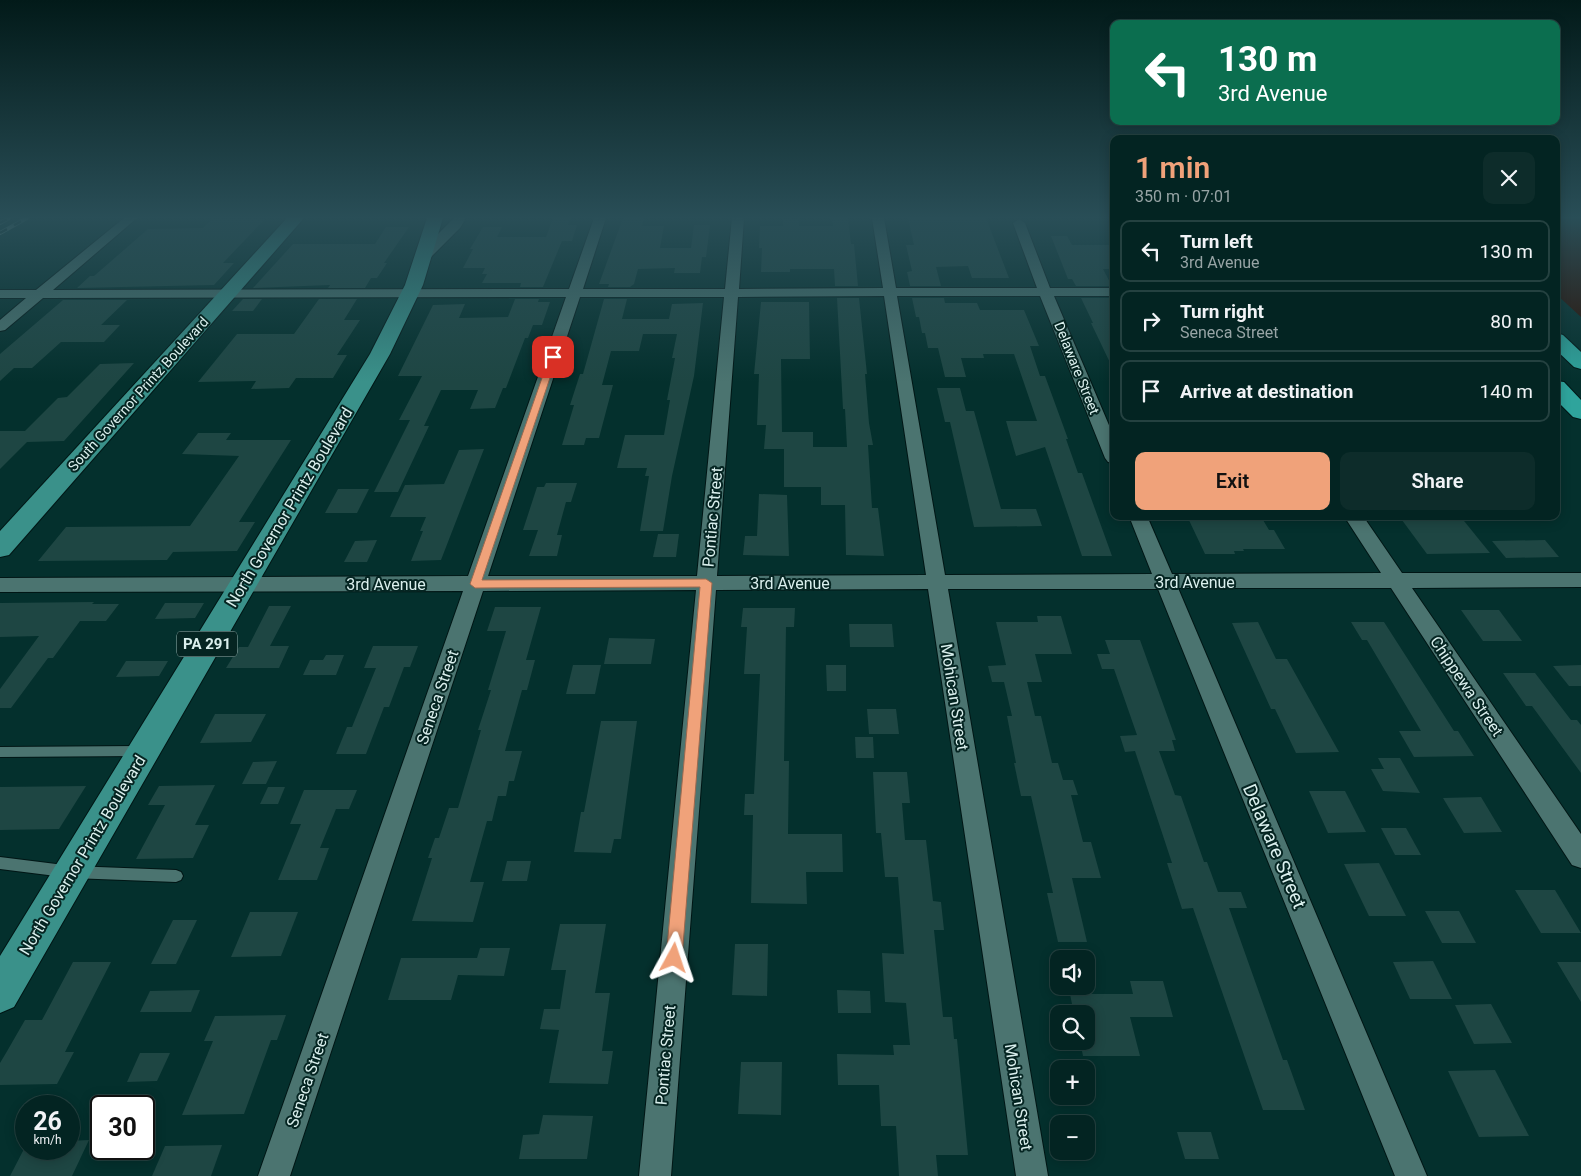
<!DOCTYPE html>
<meta charset="utf-8">
<style>
body{margin:0;font-family:Roboto,sans-serif;background:#0d2c2a;color:#f1f3f6;height:100vh;display:flex;flex-direction:column;font-size:19px;white-space:nowrap}
*{box-sizing:border-box;margin:0}
p{font-size:16px;color:#97a4a5}
.icon{flex:none;width:28px;height:28px;fill:none;stroke:currentColor;stroke-width:2;stroke-linecap:round;stroke-linejoin:round}
.map{position:relative;flex:1;overflow:hidden}
.sheet{position:absolute;left:1110px;top:135px;width:450px;height:385px;display:flex;flex-direction:column;background:#032422;border-radius:10px;box-shadow:0 2px 12px #0003,0 0 0 1px #244140}
.sheet>*{flex:none}
.top-card{position:absolute;left:1110px;top:20px;width:450px;height:105px;border-radius:10px;box-shadow:0 2px 12px #0003,0 0 0 1px #244140;background:#0b6e4f;color:#fff;overflow:hidden}
.fabs{position:absolute;left:1050px;top:950px;display:grid;gap:10px}
.fabs a{display:grid;place-items:center;width:45px;height:45px;border-radius:10px;background:#032422;box-shadow:0 2px 12px #0003,0 0 0 1px #244140;font-size:25px}
.speed{position:absolute;left:15px;top:1095px;display:flex;gap:10px;font-size:25px;font-weight:700;text-align:center}
.speed>*{display:grid;place-content:center;width:65px;height:65px;border-radius:50%;background:#032422;box-shadow:0 2px 12px #0003,0 0 0 1px #244140;line-height:1}
.speed small{font-size:12px;font-weight:400}
.speed .limit{border:2px solid #111;border-radius:8px;background:#fff;color:#111}
.pin{position:absolute;display:grid;place-items:center;width:42px;height:42px;color:#fff;margin:-21px;border-radius:10px;box-shadow:0 2px 8px #0006}
.me{position:absolute;width:55px;margin:-28px;rotate:5deg;stroke-linejoin:round;filter:drop-shadow(0 0 4px #0008)}
.turn{display:flex;align-items:center;gap:18px;height:105px;padding:0 25px;font-size:22px}
.turn .icon{width:65px;height:65px;stroke-width:2.5}
.turn b{display:block;font-size:35px;line-height:42px}
.round{display:grid;place-items:center;flex:none;width:52px;height:52px;border-radius:10px;background:#0d2c2a}
.summary{display:flex;align-items:center;justify-content:space-between;height:85px;padding:0 25px}
h1{font-size:30px;font-weight:600;line-height:38px;color:#f0a27a}
.primary-button{display:flex;gap:10px;margin-top:auto;padding:10px 25px}
.primary-button a{flex:1;height:58px;border-radius:10px;background:#f0a27a;color:#111;font-size:20px;font-weight:600;line-height:58px;text-align:center}
.primary-button a+a{background:#0d2c2a;color:#f1f3f6}
ul{padding:0;list-style:none}
li{display:flex;align-items:center;gap:15px;height:62px;margin:0 10px 8px;padding:0 15px;border:2px solid #244140;border-radius:10px}
li div{flex:1}
li b{display:block;font-size:19px}
li em{font-style:normal}
.map>svg:first-child{display:block}
</style>
<div class="map">
<svg width="1581" height="1176" viewBox="0 0 1581 1176">
<rect width="100%" height="100%" fill="#04302d"/>
<!-- water -->
<path fill="#2d0c00" d="M1556,218H1581V317L1556,294Z"/>
<!-- building -->
<g fill="#1e4643">
<path d="M553,218H571L568,225H577L572,241H562L543,287H520L521,283H482L487,274H482L485,268H463L473,249H470L483,227H502L497,237H546Z"/>
<path d="M623,218H644L642,226H664L660,248H691L694,225H710L706,257H702L700,273H674L675,268L638,269L634,284L630,287H608L609,284H599Z"/>
<path d="M832,218H848L851,244H854L858,286H835L834,269H790V272H761L762,248H759L760,226H783V219H799V226H833Z"/>
<path d="M908,218H986L1009,278H972L968,266L936,267L941,286H910L907,272L912,271L906,245H914Z"/>
<path d="M212,219H265L223,263H234L214,285L77,288L90,276H94L148,229L203,228Z"/>
<path d="M386,227H409L384,263H387L377,278H371L365,288H328L330,285L253,288L293,244H375Z"/>
<path d="M1051,236H1067L1072,245H1114V269H1103L1112,286H1076L1072,279H1068Z"/>
<path d="M837,298H859L867,374H865L869,423L873,445H868L872,508H878L884,556L846,555L845,505H821V487H784V449H764L766,425H757L759,374H754L761,302H809L810,359H781L782,432H813V447H847L845,409H843Z"/>
<path d="M912,298H944L945,303H977L980,310H1024L1039,346H1030L1040,376H1045L1068,439H1066L1078,473H1082L1112,556H1082L1045,447L1016,456L1006,421H1037L1014,354H983L984,358H961L966,377H945L938,348H928L925,333H922L919,317H916Z"/>
<path d="M1081,298H1114V371L1091,323H1093Z"/>
<path d="M243,299H262L253,311H232Z"/>
<path d="M319,299H357L344,320H360L337,355H347L333,378H296L289,388L251,389L256,381L198,382L237,334H294Z"/>
<path d="M515,299H539L538,302H550L542,325H533L528,338H525L506,388H503L495,408L470,409L478,390H441L424,426H429L398,492H374L410,420H399L422,376H398L433,305L465,304L459,318L508,317Z"/>
<path d="M604,299H627L622,319H669L672,304L703,303L694,376L672,476L663,531H640L649,476H645L647,468H617L625,435H664L670,400H667L675,358H672L677,334H643L639,351H611L602,385H613L599,438H586L584,445H562L574,405H570L580,374H583Z"/>
<path d="M63,300H127L101,325H120L104,342H61L32,368H14L0,381V354Z"/>
<path d="M134,363L64,441L27,442L0,469V431H25L58,398L67,397L100,364Z"/>
<path d="M937,388H960L966,411H974L1001,509H1036L1042,526L974,527L950,422H945Z"/>
<path d="M198,433H231L226,440H291L239,522H255L237,551L173,552L167,560L38,561L66,527L190,526L239,456L182,454Z"/>
<path d="M484,449L441,560L411,561L423,531H420L426,517H390L405,485L444,484L459,450Z"/>
<path d="M546,483H577L571,502H566L557,535H562L557,556H529L538,530H523L537,487H544Z"/>
<path d="M338,489H369L357,513H325Z"/>
<path d="M759,494L787,495L789,556L743,555L745,536H757Z"/>
<path d="M1187,516H1214L1220,520H1263L1269,530H1274L1285,549H1243L1244,551H1234L1235,554H1205Z"/>
<path d="M1399,516H1460L1490,553L1427,554Z"/>
<path d="M658,534H679L676,557H653Z"/>
<path d="M377,540L367,562H344L355,541Z"/>
<path d="M1545,540L1559,557L1506,558L1492,541Z"/>
<path d="M94,602L92,604H119L106,621H80L53,658H48L11,708H0V689L39,636L0,637V603Z"/>
<path d="M165,603H204L195,618L155,619Z"/>
<path d="M269,606H291L270,646H289L279,668H226L239,647H248Z"/>
<path d="M495,607H541L526,660H535L527,690H522L505,751H522L514,781H509L506,796H498L492,821H487L470,882H484L473,922L412,921L432,858H428L435,838H439L449,808H458L481,730H478L491,690H488L506,631H487Z"/>
<path d="M743,608H795L794,627H786L784,761H789L788,834H842L843,872H806L807,904L751,903L753,815H744L745,794H754L760,674H744L747,627H741Z"/>
<path d="M1461,610H1499L1522,641H1483Z"/>
<path d="M1037,616H1061L1072,654H1035L1042,682H1027L1035,716H1041L1052,763H1058L1063,780H1073L1078,795H1071L1083,842H1091L1101,878H1072L1087,942H1058L1047,893H1053L1031,796H1021L1014,763H1016L1007,716H1012L1004,682H992L988,666L1006,665L996,622H1038Z"/>
<path d="M1258,622L1276,659H1287L1339,752L1296,753L1275,709H1271L1232,623Z"/>
<path d="M1351,622H1384L1454,731H1458L1474,756L1414,757L1399,731H1421L1367,640H1362Z"/>
<path d="M849,624H892L894,647H850Z"/>
<path d="M609,638L655,639L651,664H604Z"/>
<path d="M1105,640H1140L1176,740H1172L1175,751H1159L1175,795L1181,796L1204,862H1207L1218,892H1241L1247,908H1229L1283,1060H1287L1305,1110H1263L1193,908L1182,909L1167,863H1172L1135,751L1125,752L1120,736L1137,735L1114,669H1102L1097,654H1110Z"/>
<path d="M373,646H418L410,667H404L389,707H384L366,754H336L347,727H352L376,668H364Z"/>
<path d="M326,655H344L336,675H303L310,660H323Z"/>
<path d="M126,661H168L159,676L116,677Z"/>
<path d="M573,665H601L595,694H566Z"/>
<path d="M826,665H846V691H827Z"/>
<path d="M1581,665V686H1569L1553,666Z"/>
<path d="M1503,673H1535L1571,720H1577L1581,725V773L1532,706H1526Z"/>
<path d="M867,709H896L899,734H869Z"/>
<path d="M215,714H266L251,742L200,743Z"/>
<path d="M601,721H637L621,839H614L611,853L574,852L581,812H584Z"/>
<path d="M855,737H873L874,758H856Z"/>
<path d="M1378,758H1400L1420,793L1383,791L1371,769H1384Z"/>
<path d="M277,761L266,784H242L253,762Z"/>
<path d="M873,772H907L910,803H902L905,840H926L933,901L941,902L944,930H934L943,1017H952L954,1039H957L968,1155H936L938,1176H899L896,1126H881L879,1085H838L837,1054L894,1055L893,1045H910L906,1003L885,1002L882,953L904,954L898,877H885L881,833H876Z"/>
<path d="M215,785L195,825H209L193,858L136,859L165,805H148L159,786Z"/>
<path d="M86,786L59,829L0,830V787Z"/>
<path d="M268,787H285L278,804H260Z"/>
<path d="M304,790H357L349,809H336L320,848H329L317,880H278L301,824H290Z"/>
<path d="M1309,791H1345L1366,832L1328,833Z"/>
<path d="M1481,797L1502,832L1464,833L1443,798Z"/>
<path d="M1381,828H1406L1421,855H1395Z"/>
<path d="M507,861H531L527,881H502Z"/>
<path d="M1379,863L1406,916H1369L1344,864Z"/>
<path d="M1515,890H1555L1581,933H1541Z"/>
<path d="M1425,911H1459L1476,943H1442Z"/>
<path d="M250,912H298L281,956L231,957Z"/>
<path d="M173,920H197L176,964H151Z"/>
<path d="M560,924H606L595,993H610L602,1051H613L608,1084L549,1083L559,1030L540,1029L544,1009H560L566,970H551Z"/>
<path d="M735,944H768L767,996L732,995Z"/>
<path d="M480,948H510L504,976L458,975L451,1000H388L401,958H477Z"/>
<path d="M1433,961L1452,999H1410L1393,962Z"/>
<path d="M73,962H111L65,1052H74L57,1084L0,1085V1063L6,1053L25,1020H42Z"/>
<path d="M1557,962H1581V1002Z"/>
<path d="M1130,981H1163L1173,1017H1130L1140,1056H1083L1080,1041H1086V1014H1074L1070,994H1133Z"/>
<path d="M200,990L191,1012H140L150,991Z"/>
<path d="M837,990L870,991L871,1013H838Z"/>
<path d="M1491,1004L1512,1043L1474,1044L1455,1005Z"/>
<path d="M286,1015L277,1040H271L244,1114L182,1115L213,1041H204L215,1016Z"/>
<path d="M140,1053H170L157,1081L127,1082Z"/>
<path d="M741,1062H782L781,1115L738,1114Z"/>
<path d="M1495,1070L1529,1136L1479,1137L1448,1071Z"/>
<path d="M543,1115L593,1116L587,1159H519L523,1135L539,1134Z"/>
<path d="M1177,1132H1211L1219,1159H1185Z"/>
<path d="M89,1140L72,1176H10L24,1149H69V1141Z"/>
<path d="M222,1145L211,1176H152L165,1146Z"/>
</g>
<g fill="none" stroke-linecap="round" stroke-linejoin="round">
<!-- service casing -->
<g stroke="#001615" stroke-width="2">
<g id="service">
<path d="M139,746L143,747L145,751L143,755L139,756L0,757V747Z"/>
<path d="M0,857L72,866L176,870L181,872L183,876L181,880L176,882L72,878L0,869Z"/>
</g>
</g>
<!-- minor casing -->
<g stroke="#001615" stroke-width="2">
<g id="minor">
<path d="M124,218H137L53,290L569,289L594,218H606L583,289H725L732,218H744L739,289L883,288L872,218H884L896,288H1037L1013,223L1019,219L1025,223L1050,288H1114V296H1054L1114,437V463L1108,462L1105,458L1040,296H897L945,575L1152,574L1129,516H1147L1172,574L1381,573L1344,516H1363L1402,573H1581V587L1412,588L1581,834V868L1572,865L1391,588H1178L1427,1176H1395L1158,589H948L1048,1176H1016L928,589L716,590L671,1176H639L696,590L483,591L290,1176H258L463,591L0,592V578L468,576L566,297L43,298L5,330L0,331V320L26,298H0V290H36ZM884,296L926,575L717,576L738,297ZM580,297H724L697,576H488Z"/>
<path d="M454,218H466L460,228L428,260H418L417,257L418,254Z"/>
</g>
</g>
<!-- primary casing -->
<g stroke="#001615" stroke-width="2">
<g id="primary">
<path d="M287,218H304L9,555L0,557V531Z"/>
<path d="M427,218H443L423,285L390,354L14,1007L0,1013V956L370,354L405,285Z"/>
</g>
</g>
<!-- motorway casing -->
<g stroke="#001615" stroke-width="2">
<g id="motorway">
<path d="M1556,333L1563,335L1581,352V369L1574,367L1556,350Z"/>
<path d="M1556,381L1564,382L1581,400V419L1573,417L1556,400Z"/>
</g>
</g>
<!-- service -->
<use href="#service" fill="#4b7470" fill-rule="evenodd"/>
<!-- minor -->
<use href="#minor" fill="#4b7470" fill-rule="evenodd"/>
<!-- primary -->
<use href="#primary" fill="#3a918a" fill-rule="evenodd"/>
<!-- motorway -->
<use href="#motorway" fill="#2fa49c" fill-rule="evenodd"/>
<!-- rail casing -->
<g stroke="#85a3a1" stroke-width="4">
<g id="rail">
<path d="M0,223L9,218"/>
<path d="M0,233L27,218"/>
</g>
</g>
<!-- rail -->
<use href="#rail" stroke="#052522" stroke-width="2.5" stroke-dasharray="8" stroke-linecap="butt"/>
</g>
<!-- sky -->
<linearGradient id="sky" x2="0" y2="1"><stop stop-color="#021a19"/><stop offset="0.57" stop-color="#294e57"/><stop offset="1" stop-color="#294e57" stop-opacity="0"/></linearGradient>
<rect width="1581" height="382" fill="url(#sky)"/>
<!-- route -->
<path fill="#f0a27a" stroke="#9c694f" d="M550,355L557,357L482,580L706,579L712,583L682,958L679,964L674,966L668,964L666,958L700,587L475,588L470,584Z"/>
<g text-anchor="middle" stroke-width="4" stroke-linejoin="round" paint-order="stroke">
<!-- far-street labels -->
<g font-size="14" fill="#daefed" stroke="#052522">
<text transform="translate(1077 368) rotate(68)" y="5">Delaware Street</text>
<text transform="translate(138 394) rotate(-48)" y="5">South Governor Printz Boulevard</text>
</g>
<!-- shield labels -->
<rect fill="#052522" stroke="#9ab2b0" stroke-width="1" x="177" y="631.5" width="60" height="25" rx="4"/>
<g font-size="15" font-weight="bold" fill="#daefed">
<text x="207" y="649">PA 291</text>
</g>
<!-- street labels -->
<g font-size="16" fill="#daefed" stroke="#052522">
<text transform="translate(289 507) rotate(-59)" y="6">North Governor Printz Boulevard</text>
<text transform="translate(712 517) rotate(-85)" y="6">Pontiac Street</text>
<text x="1195" y="588">3rd Avenue</text>
<text x="790" y="589">3rd Avenue</text>
<text x="386" y="590">3rd Avenue</text>
<text transform="translate(1467 686) rotate(56)" y="6">Chippewa Street</text>
<text transform="translate(437 697) rotate(-71)" y="6">Seneca Street</text>
<text transform="translate(955 697) rotate(81)" y="6">Mohican Street</text>
<text transform="translate(82 855) rotate(-59)" y="6">North Governor Printz Boulevard</text>
<text transform="translate(665 1055) rotate(-85)" y="6">Pontiac Street</text>
<text transform="translate(307 1080) rotate(-71)" y="6">Seneca Street</text>
<text transform="translate(1019 1097) rotate(81)" y="6">Mohican Street</text>
</g>
<!-- near-street labels -->
<g font-size="19" fill="#daefed" stroke="#052522">
<text transform="translate(1275 846) rotate(67)" y="7">Delaware Street</text>
</g>
</g>
</svg>
<div class="fabs">
<a><svg class="icon" aria-label="sound" viewBox="0 0 24 24"><path d="M4 9h4l5-4v14l-5-4H4zM17 9q2 3 0 6"/></svg></a>
<a><svg class="icon" aria-label="search" viewBox="0 0 24 24"><circle cx="10" cy="10" r="6"/><path d="M15 15l6 6"/></svg></a>
<a>+</a>
<a>−</a>
</div>
<div class="speed"><div>26<small>km/h</small></div><div class="limit">30</div></div>
<div class="pin" style="left:553px;top:357px;background:#d93025"><svg class="icon" aria-label="arrive" viewBox="0 0 24 24"><path d="M6 21V4h12l-3 4 3 4H6"/></svg></div>
<svg class="me" style="left:674px;top:958px" viewBox="-20 -20 40 40"><path d="M0-17L14 15 0 8-14 15z" fill="#f0a27a" stroke="#fff" stroke-width="4"/></svg>
<div class="top-card">
<div class="turn"><svg class="icon" aria-label="left" viewBox="0 0 24 24"><path d="M17 20v-9H6M10 6l-5 5 5 5"/></svg><div><b>130 m</b>3rd Avenue</div></div>
</div>
<section class="sheet">
<div class="summary"><div><h1>1 min</h1><p>350 m · 07:01</p></div><a class="round"><svg class="icon" aria-label="close" viewBox="0 0 24 24"><path d="M6 6l12 12M18 6L6 18"/></svg></a></div>
<ul>
<li><svg class="icon" aria-label="left" viewBox="0 0 24 24"><path d="M17 20v-9H6M10 6l-5 5 5 5"/></svg><div><b>Turn left</b><p>3rd Avenue</p></div><em>130 m</em></li>
<li><svg class="icon" aria-label="right" viewBox="0 0 24 24"><path d="M7 20v-9h11M14 6l5 5-5 5"/></svg><div><b>Turn right</b><p>Seneca Street</p></div><em>80 m</em></li>
<li><svg class="icon" aria-label="arrive" viewBox="0 0 24 24"><path d="M6 21V4h12l-3 4 3 4H6"/></svg><div><b>Arrive at destination</b></div><em>140 m</em></li>
</ul>
<div class="primary-button"><a>Exit</a><a>Share</a></div>
</section>
</div>
